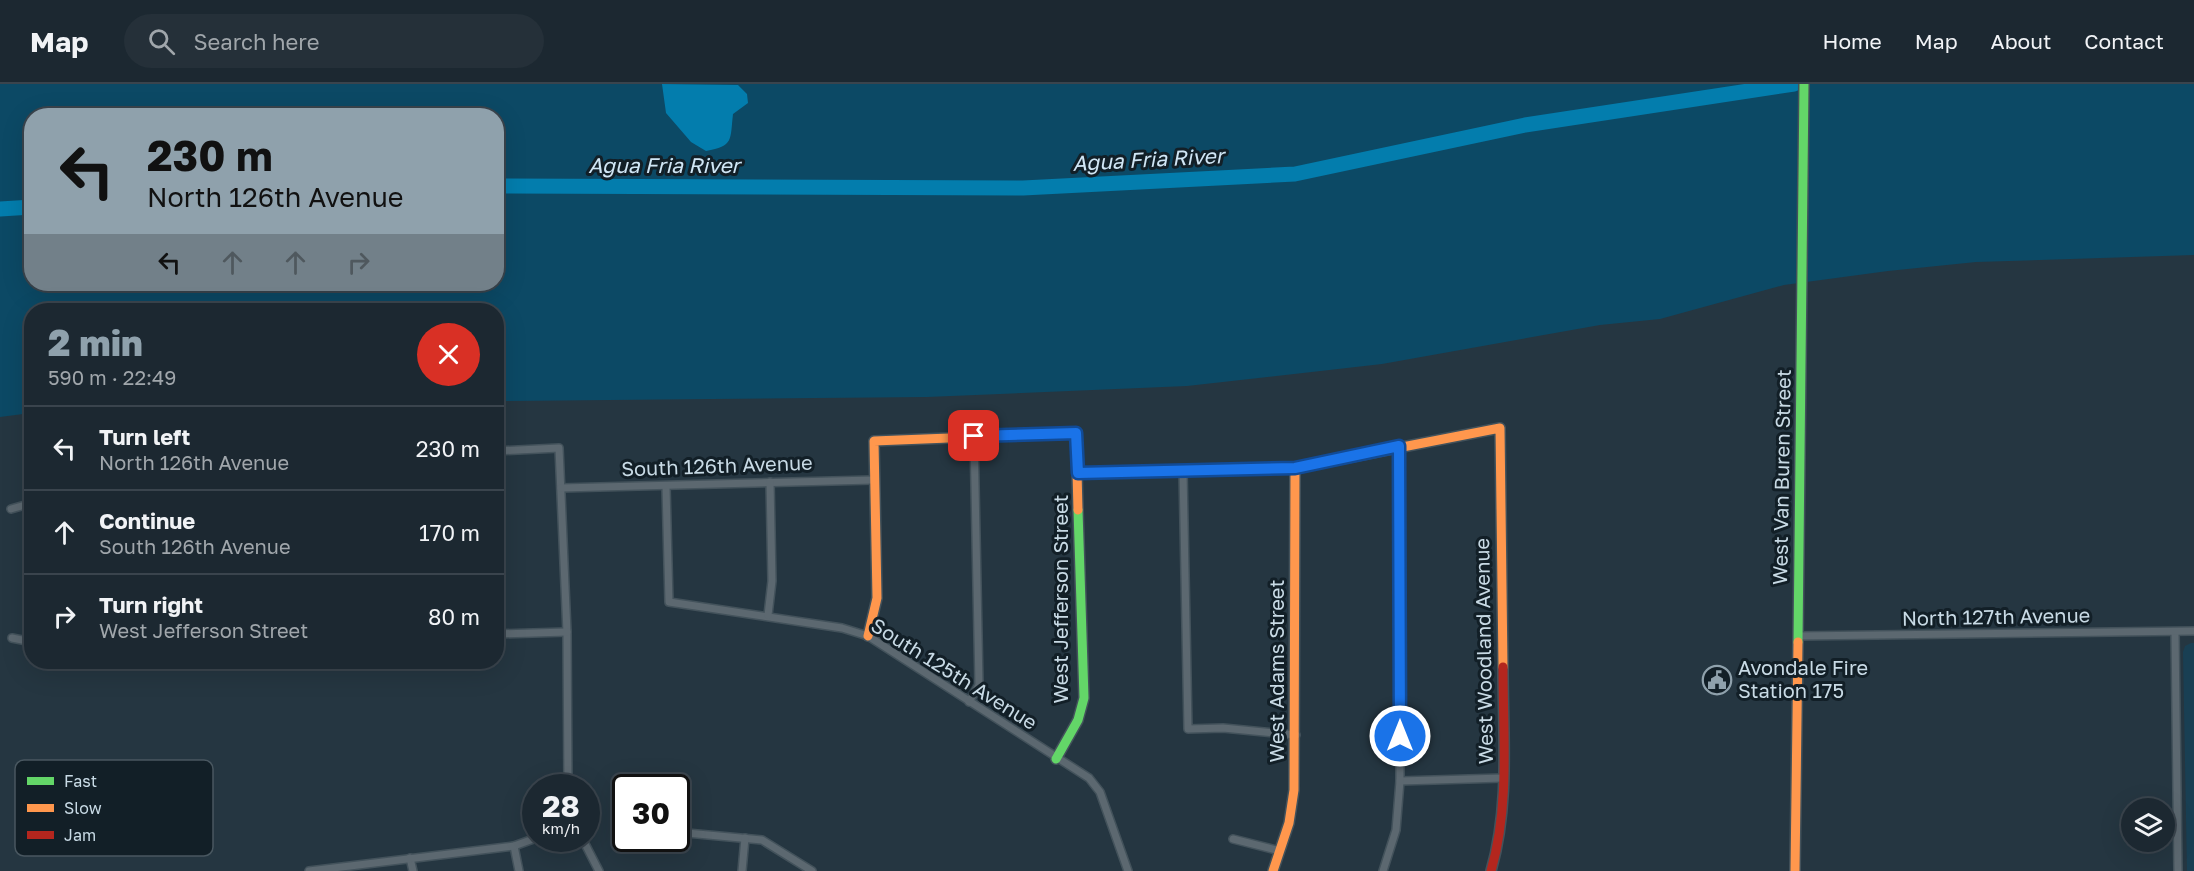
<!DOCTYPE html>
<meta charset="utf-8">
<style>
body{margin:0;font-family:"Golos Text",sans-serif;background:#253039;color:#f1f3f6;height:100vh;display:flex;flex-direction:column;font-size:22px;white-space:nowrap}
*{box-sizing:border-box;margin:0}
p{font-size:20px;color:#a0a6ab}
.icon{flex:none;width:33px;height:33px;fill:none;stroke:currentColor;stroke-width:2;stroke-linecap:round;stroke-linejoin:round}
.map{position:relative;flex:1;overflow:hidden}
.sheet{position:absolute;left:24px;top:219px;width:480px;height:366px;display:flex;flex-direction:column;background:#1c2831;border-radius:24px;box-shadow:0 6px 24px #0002,0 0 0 2px #3a444d}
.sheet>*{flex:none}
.hud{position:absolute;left:24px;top:24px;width:480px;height:183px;border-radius:24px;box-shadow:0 6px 24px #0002,0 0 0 2px #3a444d;background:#8fa1ac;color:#111;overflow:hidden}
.tools{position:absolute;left:2121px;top:714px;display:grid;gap:12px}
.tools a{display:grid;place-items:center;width:54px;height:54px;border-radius:50%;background:#1c2831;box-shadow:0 6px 24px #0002,0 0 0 2px #3a444d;font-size:30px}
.speed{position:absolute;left:522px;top:690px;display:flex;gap:12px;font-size:30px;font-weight:700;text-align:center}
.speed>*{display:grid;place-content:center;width:78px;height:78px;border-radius:50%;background:#1c2831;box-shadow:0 6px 24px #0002,0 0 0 2px #3a444d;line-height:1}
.speed small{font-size:15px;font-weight:400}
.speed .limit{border:3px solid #111;border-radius:9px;background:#fff;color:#111}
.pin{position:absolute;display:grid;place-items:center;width:51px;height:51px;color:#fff;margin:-26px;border-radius:12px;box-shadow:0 3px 9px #0006}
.me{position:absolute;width:66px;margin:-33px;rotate:0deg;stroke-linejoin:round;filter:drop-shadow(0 0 4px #0008)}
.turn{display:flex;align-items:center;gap:21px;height:126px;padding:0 24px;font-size:27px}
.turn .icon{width:78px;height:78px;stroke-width:2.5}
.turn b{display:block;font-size:42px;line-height:51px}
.lanes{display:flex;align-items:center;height:57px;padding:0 24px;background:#0003;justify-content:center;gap:30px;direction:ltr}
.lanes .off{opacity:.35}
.round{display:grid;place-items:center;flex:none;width:63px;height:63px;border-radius:32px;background:#253039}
.summary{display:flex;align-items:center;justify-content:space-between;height:102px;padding:0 24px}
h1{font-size:36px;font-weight:800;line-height:45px;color:#8fa1ac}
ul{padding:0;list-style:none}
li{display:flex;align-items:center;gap:18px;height:84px;padding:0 24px;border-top:2px solid #3a444d}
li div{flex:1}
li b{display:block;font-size:22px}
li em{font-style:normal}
header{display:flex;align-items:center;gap:36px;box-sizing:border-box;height:84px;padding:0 30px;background:#1c2831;border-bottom:2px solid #3a444d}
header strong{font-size:28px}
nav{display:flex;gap:33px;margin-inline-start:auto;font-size:21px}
.search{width:420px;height:54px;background:#253039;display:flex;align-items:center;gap:15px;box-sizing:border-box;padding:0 21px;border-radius:33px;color:#a0a6ab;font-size:22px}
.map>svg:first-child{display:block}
</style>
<header>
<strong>Map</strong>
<div class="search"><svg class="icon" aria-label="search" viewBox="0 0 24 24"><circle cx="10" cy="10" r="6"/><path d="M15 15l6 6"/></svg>Search here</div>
<nav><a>Home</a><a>Map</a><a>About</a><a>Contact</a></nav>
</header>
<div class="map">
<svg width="2194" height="787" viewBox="0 0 2194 787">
<rect width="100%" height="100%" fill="#253641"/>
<!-- built -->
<path fill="#193f53" d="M2191,559H2194V787H2187L2183,568L2185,562Z"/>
<!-- green -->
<path fill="#0c4965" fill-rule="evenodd" d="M0,0H2194V171L1976,178L1888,187L1784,201L1660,235L1600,241L1382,280L1187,302L927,313L497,317L496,226H32L31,329L0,333ZM32,32H496V200H32Z"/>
<!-- water -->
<path fill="#037dad" d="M662,0L738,1L747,10L748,19L733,30C730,56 734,62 706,67L691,58L666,29Z"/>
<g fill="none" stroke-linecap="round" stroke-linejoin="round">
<!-- river -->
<g stroke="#037dad" stroke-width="15">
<path d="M496,102L1023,104L1295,90L1525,41L1794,0"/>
<path d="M0,125L32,123"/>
</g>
<!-- street casing -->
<g stroke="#43525b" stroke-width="10">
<g id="street">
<path d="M496,367L559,364L567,548L568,704"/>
<path d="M1183,387L1188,645L1223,644L1296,651"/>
<path d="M666,403L669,518L842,544L868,552L1089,694L1100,708L1128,787"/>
<path d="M561,404L873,396"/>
<path d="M11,425L32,419"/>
<path d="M768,531L772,497L770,398"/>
<path d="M2175,548L2178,787"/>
<path d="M496,550L567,548"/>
<path d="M1798,552L2194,547"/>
<path d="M12,554L32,558"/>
<path d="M969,618L979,601L974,352"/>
<path d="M1400,697L1503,694"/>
<path d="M676,748L762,756L812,787"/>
<path d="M582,754L599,787"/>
<path d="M623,754L626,753"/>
<path d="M1233,755L1280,767"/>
<path d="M514,762L519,787"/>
<path d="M410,774L413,787"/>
<path d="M309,787L514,762L536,754"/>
<path d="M742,787L745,754"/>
<path d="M1383,787L1396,746L1400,697L1399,362"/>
</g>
</g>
<!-- fast casing -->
<g stroke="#43525b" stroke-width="12">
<g id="fast">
<path d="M1798,558L1804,0"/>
<path d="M1056,675L1078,636L1084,614L1078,426"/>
</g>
</g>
<!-- slow casing -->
<g stroke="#43525b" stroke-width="12">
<g id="slow">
<path d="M1382,367L1500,344L1503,583"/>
<path d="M868,552L877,514L874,357L1076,349L1078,426"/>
<path d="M1273,787L1289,739L1294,706L1295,384"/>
<path d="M1795,787L1798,558"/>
</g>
</g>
<!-- jam casing -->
<g stroke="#43525b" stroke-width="12">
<g id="jam">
<path d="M1078,389L1295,384L1382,367"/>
<path d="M1491,787C1510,721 1503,651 1503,583"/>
</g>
</g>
<!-- street -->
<use href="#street" stroke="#5c6870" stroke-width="7"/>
<!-- fast -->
<use href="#fast" stroke="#63d668" stroke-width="9"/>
<!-- slow -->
<use href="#slow" stroke="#ff974d" stroke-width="9"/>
<!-- jam -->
<use href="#jam" stroke="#b3261e" stroke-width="9"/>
</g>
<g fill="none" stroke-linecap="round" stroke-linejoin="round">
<!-- route casing -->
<g stroke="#114b97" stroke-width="15">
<path id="route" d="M974,352L1076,349L1078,389L1295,384L1399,362L1400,652"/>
</g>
<!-- route -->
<use href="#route" stroke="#1a73e8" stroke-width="10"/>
</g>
<!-- icons -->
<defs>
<g id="civic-ring" transform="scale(1.5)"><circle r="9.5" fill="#121f27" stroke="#8fa1ac" stroke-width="1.5"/><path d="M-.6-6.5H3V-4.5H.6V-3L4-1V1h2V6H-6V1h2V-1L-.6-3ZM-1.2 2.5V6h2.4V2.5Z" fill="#8fa1ac"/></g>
</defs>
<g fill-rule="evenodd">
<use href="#civic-ring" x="1717" y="596"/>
</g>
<g text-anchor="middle" stroke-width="6" stroke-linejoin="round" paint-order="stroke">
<!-- street labels -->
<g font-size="20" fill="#c8dae5" stroke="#121f27">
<text transform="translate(717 382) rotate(-2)" y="7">South 126th Avenue</text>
<text transform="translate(1782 393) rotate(-89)" y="7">West Van Buren Street</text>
<text transform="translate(1061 515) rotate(-90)" y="7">West Jefferson Street</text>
<text transform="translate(1996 533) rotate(-1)" y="7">North 127th Avenue</text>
<text transform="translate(1484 567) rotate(-91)" y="7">West Woodland Avenue</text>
<text transform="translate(1277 587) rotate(-90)" y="7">West Adams Street</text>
<text transform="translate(954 590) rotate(32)" y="7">South 125th Avenue</text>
</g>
<!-- poi labels -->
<g font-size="20" fill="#c8dae5" stroke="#121f27" text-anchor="start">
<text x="1738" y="591">Avondale Fire<tspan x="1738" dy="23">Station 175</tspan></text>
</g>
<!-- water labels -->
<g font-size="21" font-style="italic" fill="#d0e6f5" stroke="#121f27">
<text transform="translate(1148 76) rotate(-3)" y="7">Agua Fria River</text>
<text x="664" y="89">Agua Fria River</text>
</g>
</g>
<!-- legend -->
<rect x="15" y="676" width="198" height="96" rx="9" fill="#121f27" stroke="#495760" stroke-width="1.5"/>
<rect x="27" y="693" width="27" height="8" fill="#63d668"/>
<rect x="27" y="720" width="27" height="8" fill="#ff974d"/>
<rect x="27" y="747" width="27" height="8" fill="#b3261e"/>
<g font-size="16" fill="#c8dae5">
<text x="64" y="703">Fast</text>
<text x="64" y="730">Slow</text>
<text x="64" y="757">Jam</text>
</g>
</svg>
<div class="tools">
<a><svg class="icon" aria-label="layers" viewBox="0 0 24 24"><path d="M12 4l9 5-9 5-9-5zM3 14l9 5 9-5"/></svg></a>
</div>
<div class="speed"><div>28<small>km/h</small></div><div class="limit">30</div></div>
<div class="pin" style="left:974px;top:352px;background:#d93025"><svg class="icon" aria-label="arrive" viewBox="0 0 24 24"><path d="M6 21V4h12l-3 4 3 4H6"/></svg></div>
<svg class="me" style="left:1400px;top:652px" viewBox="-20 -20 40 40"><circle r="17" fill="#1a73e8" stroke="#fff" stroke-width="3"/><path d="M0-11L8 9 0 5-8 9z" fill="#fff"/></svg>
<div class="hud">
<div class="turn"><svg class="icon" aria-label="left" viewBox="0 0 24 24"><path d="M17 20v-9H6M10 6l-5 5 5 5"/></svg><div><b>230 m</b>North 126th Avenue</div></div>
<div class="lanes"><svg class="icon" aria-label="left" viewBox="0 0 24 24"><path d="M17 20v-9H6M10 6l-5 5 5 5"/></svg><svg class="icon off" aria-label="ahead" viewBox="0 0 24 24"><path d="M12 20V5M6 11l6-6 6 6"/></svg><svg class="icon off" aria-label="ahead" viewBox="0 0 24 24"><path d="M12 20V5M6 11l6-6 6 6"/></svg><svg class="icon off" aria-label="right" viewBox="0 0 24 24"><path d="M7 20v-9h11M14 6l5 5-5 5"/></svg></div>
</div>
<section class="sheet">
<div class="summary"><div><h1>2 min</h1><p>590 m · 22:49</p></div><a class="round" style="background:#d93025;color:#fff"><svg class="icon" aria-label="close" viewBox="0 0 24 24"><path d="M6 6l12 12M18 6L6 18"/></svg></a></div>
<ul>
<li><svg class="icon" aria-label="left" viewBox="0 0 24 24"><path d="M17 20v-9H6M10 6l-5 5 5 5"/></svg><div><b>Turn left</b><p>North 126th Avenue</p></div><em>230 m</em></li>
<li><svg class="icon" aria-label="ahead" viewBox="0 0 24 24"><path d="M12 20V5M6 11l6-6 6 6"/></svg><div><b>Continue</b><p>South 126th Avenue</p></div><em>170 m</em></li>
<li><svg class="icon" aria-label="right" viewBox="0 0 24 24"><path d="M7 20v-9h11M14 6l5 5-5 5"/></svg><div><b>Turn right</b><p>West Jefferson Street</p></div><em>80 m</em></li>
</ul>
</section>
</div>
